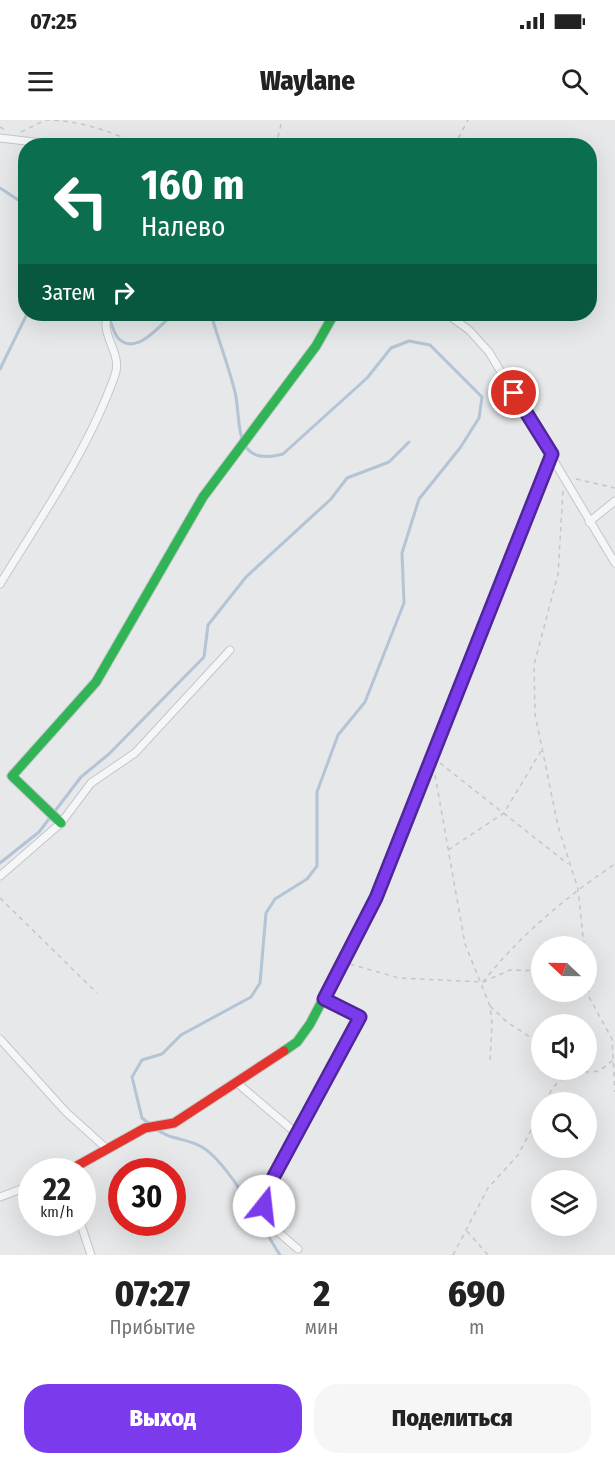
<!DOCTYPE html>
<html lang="ru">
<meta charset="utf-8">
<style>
body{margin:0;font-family:"Fira Sans Condensed",sans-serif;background:#f6f6f6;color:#222;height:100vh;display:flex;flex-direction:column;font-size:22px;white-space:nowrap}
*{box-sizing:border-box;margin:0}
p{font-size:20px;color:#767676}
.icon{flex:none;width:33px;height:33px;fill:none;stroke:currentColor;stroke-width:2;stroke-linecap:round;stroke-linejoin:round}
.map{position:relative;height:1135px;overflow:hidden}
.drawer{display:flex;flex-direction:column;background:#fff;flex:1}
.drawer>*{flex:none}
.hud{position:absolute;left:18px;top:18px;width:579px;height:183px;border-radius:24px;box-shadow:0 6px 24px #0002;background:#0b6e4f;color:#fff;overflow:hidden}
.needle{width:39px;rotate:292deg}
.fabs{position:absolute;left:531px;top:816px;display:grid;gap:12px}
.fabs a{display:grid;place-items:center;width:66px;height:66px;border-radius:50%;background:#fff;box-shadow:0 6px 24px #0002;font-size:30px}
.speed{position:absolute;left:18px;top:1038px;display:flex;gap:12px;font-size:30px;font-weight:700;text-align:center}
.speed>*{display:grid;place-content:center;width:78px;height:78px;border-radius:50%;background:#fff;box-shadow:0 6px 24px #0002;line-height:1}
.speed small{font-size:15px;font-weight:400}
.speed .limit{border:9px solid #d22;background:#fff;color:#111}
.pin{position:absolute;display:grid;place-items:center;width:51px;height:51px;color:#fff;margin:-26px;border:3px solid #fff;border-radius:50%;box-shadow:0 2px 6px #0007}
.me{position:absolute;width:66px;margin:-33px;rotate:16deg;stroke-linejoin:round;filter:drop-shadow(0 0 4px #0008)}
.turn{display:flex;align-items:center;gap:21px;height:126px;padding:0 24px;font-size:27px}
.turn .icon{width:78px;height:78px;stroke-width:2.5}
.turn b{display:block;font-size:42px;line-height:51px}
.then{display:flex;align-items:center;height:57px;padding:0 24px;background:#0003;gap:12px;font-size:22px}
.eta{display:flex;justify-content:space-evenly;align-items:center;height:102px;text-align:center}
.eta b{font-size:36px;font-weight:800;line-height:42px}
.cta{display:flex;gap:12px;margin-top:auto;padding:12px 24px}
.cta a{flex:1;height:69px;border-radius:24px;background:#7c3aed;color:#fff;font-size:24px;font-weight:800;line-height:69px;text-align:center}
.cta a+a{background:#f6f6f6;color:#222}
.status{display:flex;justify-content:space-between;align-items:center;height:42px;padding:0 30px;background:#fff;direction:ltr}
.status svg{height:16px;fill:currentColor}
header{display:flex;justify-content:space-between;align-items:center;height:78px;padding:0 24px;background:#fff;font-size:27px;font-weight:800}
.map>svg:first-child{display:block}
</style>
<div class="status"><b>07:25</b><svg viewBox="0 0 49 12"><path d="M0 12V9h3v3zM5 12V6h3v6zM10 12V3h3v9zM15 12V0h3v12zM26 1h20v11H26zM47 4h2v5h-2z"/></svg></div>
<header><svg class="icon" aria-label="menu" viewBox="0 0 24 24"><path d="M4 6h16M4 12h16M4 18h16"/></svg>Waylane<svg class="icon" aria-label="search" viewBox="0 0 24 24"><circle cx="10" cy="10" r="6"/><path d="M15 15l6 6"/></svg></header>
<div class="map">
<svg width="615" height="1135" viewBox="0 0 615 1135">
<rect width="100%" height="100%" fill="#e6e8ea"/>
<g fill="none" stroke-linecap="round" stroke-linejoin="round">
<!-- stream -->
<g stroke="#b4c4d5" stroke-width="3">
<path d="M0,68L26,85"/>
<path d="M109,198C112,204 114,215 119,219C137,236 161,204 173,194"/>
<path d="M0,249L27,194"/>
<path d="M0,743L39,712L81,657L109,634L204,537L208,505L246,457L331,379L347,358L389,342L409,322"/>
<path d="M150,1004L142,998L132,957L142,940L162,934L181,915L251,877L260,863L266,793L275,779L307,759L317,746V672L338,615L365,582L404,483L402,433L419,379L460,328L479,298L482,277L430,225L409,221L391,228L367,258L283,334C232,348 242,303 235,272C229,248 220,224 213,201L206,194"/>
<path d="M155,1008C169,1020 187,1018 202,1027C230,1044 261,1106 280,1135"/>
</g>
<!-- street casing -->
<g stroke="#c4c6c8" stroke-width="9">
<g id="street">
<path d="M0,18L68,26"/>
<path d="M447,194L469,210L489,232L615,443"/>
<path d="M589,402L615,381"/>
<path d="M0,464C41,397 89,329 115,255C123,233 99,215 108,194"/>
<path d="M0,756L61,703L91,663L135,633L230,530"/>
<path d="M0,919L66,992L107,1029"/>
<path d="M236,962L296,1013"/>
<path d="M0,1077L32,1065"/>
<path d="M80,1102L91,1135"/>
<path d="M298,1129C275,1109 262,1103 267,1069L360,897L324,879"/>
</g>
</g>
<!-- fast casing -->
<g stroke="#c4c6c8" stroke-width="11">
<g id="fast">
<path d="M61,703L12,656L96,562L203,377L316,226L334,194"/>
<path d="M284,931L297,922L310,904L376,778L552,334"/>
</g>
</g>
<!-- jam casing -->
<g stroke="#c4c6c8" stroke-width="11">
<path id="jam" d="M66,1052L145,1008L174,1003L284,931"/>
</g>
<!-- path -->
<g stroke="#c5c6ca" stroke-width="1.5" stroke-dasharray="4.5 4.5" stroke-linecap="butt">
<path d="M0,7L5,10"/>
<path d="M21,12C30,8 39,2 48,0C73,0 117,11 137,26"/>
<path d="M276,26L282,0"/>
<path d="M454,26L468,0"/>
<path d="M576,359L615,368"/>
<path d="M563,371L558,454L534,545L535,594L558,706L578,769L584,826"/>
<path d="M440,643L568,744"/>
<path d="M435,655L465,824L490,886L492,904L490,941"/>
<path d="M448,730L504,693L541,631"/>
<path d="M0,778L97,873"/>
<path d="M350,844L399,858L483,862L510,850L542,851"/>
<path d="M586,850L589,877L612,919L615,972"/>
<path d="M483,862C519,816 567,776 615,744"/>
<path d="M490,886L507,902L542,925"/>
<path d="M545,982C554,964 559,959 578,950C595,955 601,951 614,939"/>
<path d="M467,1111L488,1135"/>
<path d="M453,1135L488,1068L518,1035L542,989"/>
</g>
<!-- street -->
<use href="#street" stroke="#f5f6f7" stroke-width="7"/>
<!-- fast -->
<use href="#fast" stroke="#30b455" stroke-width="9"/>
<!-- jam -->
<use href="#jam" stroke="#e5322d" stroke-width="9"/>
</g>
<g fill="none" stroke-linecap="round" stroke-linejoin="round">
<!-- route casing -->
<g stroke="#51269a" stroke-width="15">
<path id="route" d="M264,1086L267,1069L360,897L324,879L376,778L552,334L514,273"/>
</g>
<!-- route -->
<use href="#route" stroke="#7c3aed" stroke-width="10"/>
</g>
</svg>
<div class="fabs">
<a><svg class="needle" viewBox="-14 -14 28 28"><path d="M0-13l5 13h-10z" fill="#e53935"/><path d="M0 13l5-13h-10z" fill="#767676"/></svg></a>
<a><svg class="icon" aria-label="sound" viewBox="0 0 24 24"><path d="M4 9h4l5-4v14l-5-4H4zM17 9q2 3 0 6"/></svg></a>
<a><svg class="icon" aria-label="search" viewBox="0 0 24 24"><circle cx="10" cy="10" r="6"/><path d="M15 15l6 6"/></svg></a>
<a><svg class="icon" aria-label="layers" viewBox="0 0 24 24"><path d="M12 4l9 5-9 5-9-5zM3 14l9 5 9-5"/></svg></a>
</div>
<div class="speed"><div>22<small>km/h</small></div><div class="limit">30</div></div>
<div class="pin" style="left:514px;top:273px;background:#d93025"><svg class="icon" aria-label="arrive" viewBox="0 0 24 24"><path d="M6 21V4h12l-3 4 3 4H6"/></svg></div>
<svg class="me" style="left:264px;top:1086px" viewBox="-20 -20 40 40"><circle r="19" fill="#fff"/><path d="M0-13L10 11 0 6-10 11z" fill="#7c3aed"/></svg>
<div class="hud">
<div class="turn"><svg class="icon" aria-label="left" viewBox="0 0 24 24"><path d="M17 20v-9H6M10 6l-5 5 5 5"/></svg><div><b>160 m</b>Налево</div></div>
<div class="then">Затем<svg class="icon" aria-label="right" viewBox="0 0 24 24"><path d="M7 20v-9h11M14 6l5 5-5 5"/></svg></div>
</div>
</div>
<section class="drawer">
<div class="eta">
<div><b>07:27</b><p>Прибытие</p></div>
<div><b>2</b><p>мин</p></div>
<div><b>690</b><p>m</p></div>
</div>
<div class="cta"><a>Выход</a><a>Поделиться</a></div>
</section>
